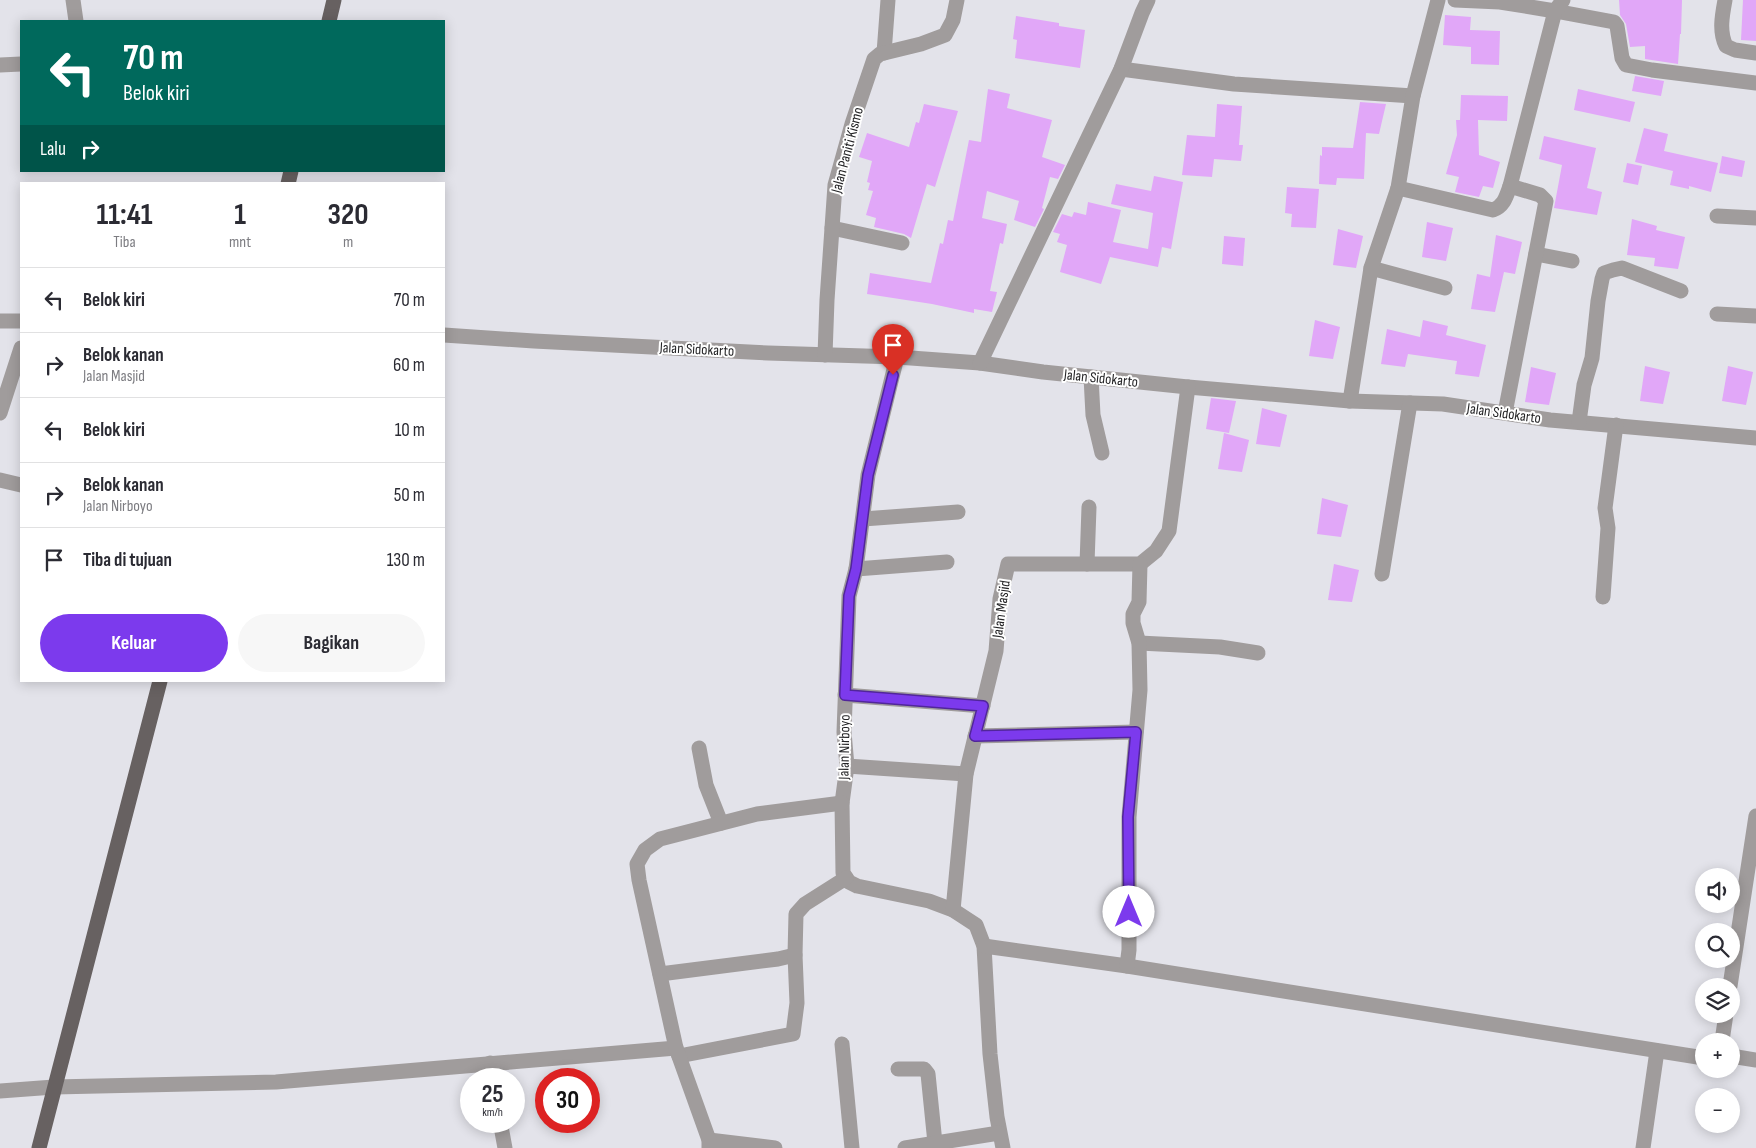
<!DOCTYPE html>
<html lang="id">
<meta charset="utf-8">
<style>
body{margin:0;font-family:"Sofia Sans Condensed",sans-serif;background:#f7f7f7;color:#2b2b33;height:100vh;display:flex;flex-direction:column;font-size:19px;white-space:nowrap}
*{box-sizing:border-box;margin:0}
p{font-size:16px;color:#7c7c81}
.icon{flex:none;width:28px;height:28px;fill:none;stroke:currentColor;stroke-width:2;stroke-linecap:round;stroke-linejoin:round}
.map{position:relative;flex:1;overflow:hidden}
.details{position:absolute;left:20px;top:182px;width:425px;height:500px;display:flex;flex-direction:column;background:#fff;border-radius:0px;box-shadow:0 2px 12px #0003}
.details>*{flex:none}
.top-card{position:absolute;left:20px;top:20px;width:425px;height:152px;border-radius:0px;box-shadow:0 2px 12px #0003;background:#00695c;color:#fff;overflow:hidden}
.fabs{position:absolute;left:1695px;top:868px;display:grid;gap:10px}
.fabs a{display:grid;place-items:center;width:45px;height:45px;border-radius:50%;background:#fff;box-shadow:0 2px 12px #0003;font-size:25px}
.speed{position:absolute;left:460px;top:1068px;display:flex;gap:10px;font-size:25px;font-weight:700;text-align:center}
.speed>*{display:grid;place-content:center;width:65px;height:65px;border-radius:50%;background:#fff;box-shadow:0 2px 12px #0003;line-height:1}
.speed small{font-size:12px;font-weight:400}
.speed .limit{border:8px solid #d22;background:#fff;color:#111}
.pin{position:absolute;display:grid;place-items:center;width:42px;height:42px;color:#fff;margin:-51px -21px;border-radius:50% 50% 50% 0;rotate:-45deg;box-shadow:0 0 5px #0007}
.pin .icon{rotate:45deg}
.me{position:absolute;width:55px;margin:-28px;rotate:0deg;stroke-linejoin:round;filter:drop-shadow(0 0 4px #0008)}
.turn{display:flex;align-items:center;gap:18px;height:105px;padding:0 20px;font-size:22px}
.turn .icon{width:65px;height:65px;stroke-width:2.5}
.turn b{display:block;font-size:35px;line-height:42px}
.then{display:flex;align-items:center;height:48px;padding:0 20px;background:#0003;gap:10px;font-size:19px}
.eta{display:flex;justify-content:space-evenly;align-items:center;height:85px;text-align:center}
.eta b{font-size:30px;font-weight:700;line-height:35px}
.action{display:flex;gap:10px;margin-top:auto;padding:10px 20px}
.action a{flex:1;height:58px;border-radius:30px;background:#7c3aed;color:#fff;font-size:20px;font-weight:700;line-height:58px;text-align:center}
.action a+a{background:#f7f7f7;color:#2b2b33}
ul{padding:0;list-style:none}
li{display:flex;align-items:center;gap:15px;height:65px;padding:0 20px;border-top:1px solid #e1e1e2}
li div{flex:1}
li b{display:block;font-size:19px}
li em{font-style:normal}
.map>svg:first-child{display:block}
</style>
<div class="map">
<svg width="1756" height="1148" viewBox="0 0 1756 1148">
<rect width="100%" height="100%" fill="#e3e3ea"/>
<!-- building -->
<g fill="#e1a7f8">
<path d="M1619,0H1682L1681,34H1680L1678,64L1645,59V46L1630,47L1626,24L1620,15Z"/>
<path d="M1743,0H1756V41L1741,40Z"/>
<path d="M1445,15L1471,17L1470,30L1500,31L1499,65L1471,64V47L1443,45Z"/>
<path d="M1016,16L1059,23V26L1085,30L1080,68L1015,58L1017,40L1013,39Z"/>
<path d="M1635,76L1664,81L1661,96L1632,91Z"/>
<path d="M988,89L1010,94L1007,108L1052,120L1042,157L1065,165L1058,179L1050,177L1042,208L1044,209L1035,227L1014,220L1019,201L987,191L982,218L1007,224L1003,244L1000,243L990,291L997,292L992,312L974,309V313L932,304L867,294L870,273L931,283L940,243L943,244L948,220L953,221L969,140L981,142Z"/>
<path d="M1578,89L1635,102L1630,122L1574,110Z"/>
<path d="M1461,95L1508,96L1507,121L1478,120L1479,155L1500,162L1493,188L1483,186L1479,197L1455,192L1459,177L1446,174L1457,135L1456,120H1460Z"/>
<path d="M1360,102L1386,104L1379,134L1366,133L1364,179L1337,178L1336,185L1319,184L1320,155L1322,156V147L1353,148Z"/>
<path d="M924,104L958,111L935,187L927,184L911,238L904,234L874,227L876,218L866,215L873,191L868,190L870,183L867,182L872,161L859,157L867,133L909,147L916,122L919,123Z"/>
<path d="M1217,104L1242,106L1239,145H1243L1241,161L1214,159L1212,177L1182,175L1187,135L1215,137Z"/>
<path d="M1644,128L1668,134L1664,151L1718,163L1711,192L1689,186V189L1670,185L1673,171L1635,162Z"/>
<path d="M1544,136L1596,148L1587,188L1602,192L1597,215L1554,208L1562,165L1539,159Z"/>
<path d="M1722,156L1745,161L1742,177L1719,173Z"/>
<path d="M1627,163L1642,166L1638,185L1623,182Z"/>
<path d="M1154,176L1183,182L1171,249L1162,247L1158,267L1110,257L1101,284L1060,272L1067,245L1057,242L1060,234L1053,232L1062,214L1072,217L1074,212L1086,215L1088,202L1121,210L1113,242L1148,249L1153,213L1111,204L1116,184L1151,191Z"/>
<path d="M1287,187L1319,189L1316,228L1291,227L1292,214L1285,213Z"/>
<path d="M1632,219L1657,226L1656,230L1685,237L1678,269L1654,266L1655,258L1627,255Z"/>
<path d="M1427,222L1453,228L1446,261L1422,257Z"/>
<path d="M1338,229L1363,236L1356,268L1333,265Z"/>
<path d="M1496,235L1522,242L1515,274L1504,272L1495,312L1471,309L1477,274L1490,277Z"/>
<path d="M1224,236L1245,238L1243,266L1222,264Z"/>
<path d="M1315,320L1340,327L1333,359L1309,356Z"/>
<path d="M1423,320L1448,326L1446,335L1486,345L1479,377L1455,374L1457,361L1408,354L1405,367L1381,364L1387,329L1420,337Z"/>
<path d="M1645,366L1670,372L1663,404L1640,401Z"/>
<path d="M1728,366L1753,372L1746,405L1722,401Z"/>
<path d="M1531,367L1556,373L1549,405L1525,402Z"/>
<path d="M1211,398L1236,401L1229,433L1206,429Z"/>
<path d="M1262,408L1287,415L1280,447L1256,444Z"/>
<path d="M1224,433L1249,440L1242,472L1218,469Z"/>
<path d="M1322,498L1348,505L1341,537L1317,534Z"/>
<path d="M1334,564L1359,570L1352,602L1328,600Z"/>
</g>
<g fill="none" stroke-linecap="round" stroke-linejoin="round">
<!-- minor -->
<g stroke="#a09c9c" stroke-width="15">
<path d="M73,0L76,21"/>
<path d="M1455,0L1500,2L1555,11L1614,22L1617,26L1622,58L1626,65L1652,70L1756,83"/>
<path d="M1725,0C1722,16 1719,32 1726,46L1735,50L1756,53"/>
<path d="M884,53L888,0"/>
<path d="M0,65L21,64"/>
<path d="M1121,69L1234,84L1413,96"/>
<path d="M1398,188L1493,210C1504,206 1506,197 1510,186L1555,11L1563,0"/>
<path d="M1717,216L1756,218"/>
<path d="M832,228L902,243"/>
<path d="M1536,254L1572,261"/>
<path d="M1371,268L1445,288"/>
<path d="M1717,314L1756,316"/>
<path d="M0,321H21"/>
<path d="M444,335L534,341L768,353L897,357L980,363L1043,372L1188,387L1350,401L1443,404L1550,420L1756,438"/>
<path d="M825,355L827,300L835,185L852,124L874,59L880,54L921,44L945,35L953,20L957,0"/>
<path d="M897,357L868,475L856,569L849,596L844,732L847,766L842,803L843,873L849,882L857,886L929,901L953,910L976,925L984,946L990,1054L997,1117L1003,1148"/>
<path d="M980,363L1121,69L1142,13L1148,0"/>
<path d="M1091,377L1093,415L1102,453"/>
<path d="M1350,401L1371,268L1398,188L1413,96L1438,0"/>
<path d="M0,413L21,348"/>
<path d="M1505,413L1546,201L1540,195L1510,186"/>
<path d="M1579,422L1584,385L1592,358L1598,301L1602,279L1604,273L1613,270L1622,268L1681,291"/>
<path d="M0,480L21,485"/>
<path d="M863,519L958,512"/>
<path d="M1087,564L1089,507"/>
<path d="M856,569L947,562"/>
<path d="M1382,574L1410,403"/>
<path d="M1603,597L1608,528L1605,508L1616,425"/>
<path d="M1139,643L1220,647L1258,653"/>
<path d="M845,695L983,706"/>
<path d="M975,736L1136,732"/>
<path d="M699,748L706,785L721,823"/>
<path d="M847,766L966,774"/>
<path d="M953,910L966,774L996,651L1000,599L1008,564H1140L1156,551L1169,531L1188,387"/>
<path d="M984,946L1127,966L1704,1058"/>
<path d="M1127,966L1129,950V817L1140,690L1139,643L1133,623V614L1139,602L1140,564"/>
<path d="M660,974L778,959L795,955"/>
<path d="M1730,986L1756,816"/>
<path d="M1722,1041L1726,1014"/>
<path d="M842,1044L852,1148"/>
<path d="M679,1056L793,1034L797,1003L795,955L796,914L805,904L846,878"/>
<path d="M1731,1056L1756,1060"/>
<path d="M490,1063L493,1079"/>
<path d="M898,1069H924L928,1074L935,1143"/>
<path d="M0,1091L54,1087L276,1082L676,1048"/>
<path d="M500,1121L505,1148"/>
<path d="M709,1140L775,1148"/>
<path d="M709,1148V1140L676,1048L639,880L637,864L645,850L660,839L757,814L842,803"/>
<path d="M905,1148L999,1133"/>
<path d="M1643,1148L1657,1051"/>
</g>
<!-- major -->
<g stroke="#676161" stroke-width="15">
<path d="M329,21L334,0"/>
<path d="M288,184L291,171"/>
<path d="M39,1148L160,681"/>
</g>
</g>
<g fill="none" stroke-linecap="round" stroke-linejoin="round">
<!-- route casing -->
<g stroke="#51269a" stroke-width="12">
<path id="route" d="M893,375L868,475L856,569L849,596L845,695L983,706L975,736L1136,732L1128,817L1129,912"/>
</g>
<!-- route -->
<use href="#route" stroke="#7c3aed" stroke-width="9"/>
</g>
<g text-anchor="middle" stroke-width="4" stroke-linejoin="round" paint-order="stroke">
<!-- street labels -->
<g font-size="15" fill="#242426" stroke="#fff">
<text transform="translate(847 150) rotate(-75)" y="5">Jalan Paniti Kismo</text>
<text transform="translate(697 349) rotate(3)" y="5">Jalan Sidokarto</text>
<text transform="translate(1101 378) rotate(6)" y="5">Jalan Sidokarto</text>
<text transform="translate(1504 413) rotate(8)" y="5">Jalan Sidokarto</text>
<text transform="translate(1001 609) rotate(-82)" y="5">Jalan Masjid</text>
<text transform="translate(844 747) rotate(-89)" y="5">Jalan Nirboyo</text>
</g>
</g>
</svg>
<div class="fabs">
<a><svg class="icon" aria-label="sound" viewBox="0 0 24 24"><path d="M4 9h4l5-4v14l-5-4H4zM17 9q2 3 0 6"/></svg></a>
<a><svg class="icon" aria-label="search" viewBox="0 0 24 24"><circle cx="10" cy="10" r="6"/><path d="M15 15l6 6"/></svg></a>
<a><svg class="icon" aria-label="layers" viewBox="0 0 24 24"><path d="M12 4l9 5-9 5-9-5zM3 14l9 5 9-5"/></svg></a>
<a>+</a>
<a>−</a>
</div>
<div class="speed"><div>25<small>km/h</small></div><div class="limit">30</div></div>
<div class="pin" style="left:893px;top:375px;background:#d93025"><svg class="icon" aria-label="arrive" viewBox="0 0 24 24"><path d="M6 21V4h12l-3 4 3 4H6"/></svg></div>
<svg class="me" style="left:1129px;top:912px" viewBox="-20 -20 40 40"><circle r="19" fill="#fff"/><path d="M0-13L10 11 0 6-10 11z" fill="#7c3aed"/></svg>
<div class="top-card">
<div class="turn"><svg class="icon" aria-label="left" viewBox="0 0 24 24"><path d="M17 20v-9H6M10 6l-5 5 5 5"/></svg><div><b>70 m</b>Belok kiri</div></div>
<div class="then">Lalu<svg class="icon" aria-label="right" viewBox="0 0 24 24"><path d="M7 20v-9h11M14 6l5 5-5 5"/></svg></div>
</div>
<section class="details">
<div class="eta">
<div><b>11:41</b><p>Tiba</p></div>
<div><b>1</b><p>mnt</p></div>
<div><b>320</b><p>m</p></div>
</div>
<ul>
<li><svg class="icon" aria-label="left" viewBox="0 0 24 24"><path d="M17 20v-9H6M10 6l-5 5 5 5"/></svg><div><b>Belok kiri</b></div><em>70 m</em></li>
<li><svg class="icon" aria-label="right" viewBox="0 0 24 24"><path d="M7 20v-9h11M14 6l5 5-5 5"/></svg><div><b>Belok kanan</b><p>Jalan Masjid</p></div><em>60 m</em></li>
<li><svg class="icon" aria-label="left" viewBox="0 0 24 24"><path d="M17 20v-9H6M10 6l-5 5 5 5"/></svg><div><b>Belok kiri</b></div><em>10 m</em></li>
<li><svg class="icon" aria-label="right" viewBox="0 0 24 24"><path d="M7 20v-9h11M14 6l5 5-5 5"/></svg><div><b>Belok kanan</b><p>Jalan Nirboyo</p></div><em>50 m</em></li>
<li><svg class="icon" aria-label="arrive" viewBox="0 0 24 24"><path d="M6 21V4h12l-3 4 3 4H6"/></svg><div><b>Tiba di tujuan</b></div><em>130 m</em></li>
</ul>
<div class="action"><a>Keluar</a><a>Bagikan</a></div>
</section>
</div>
